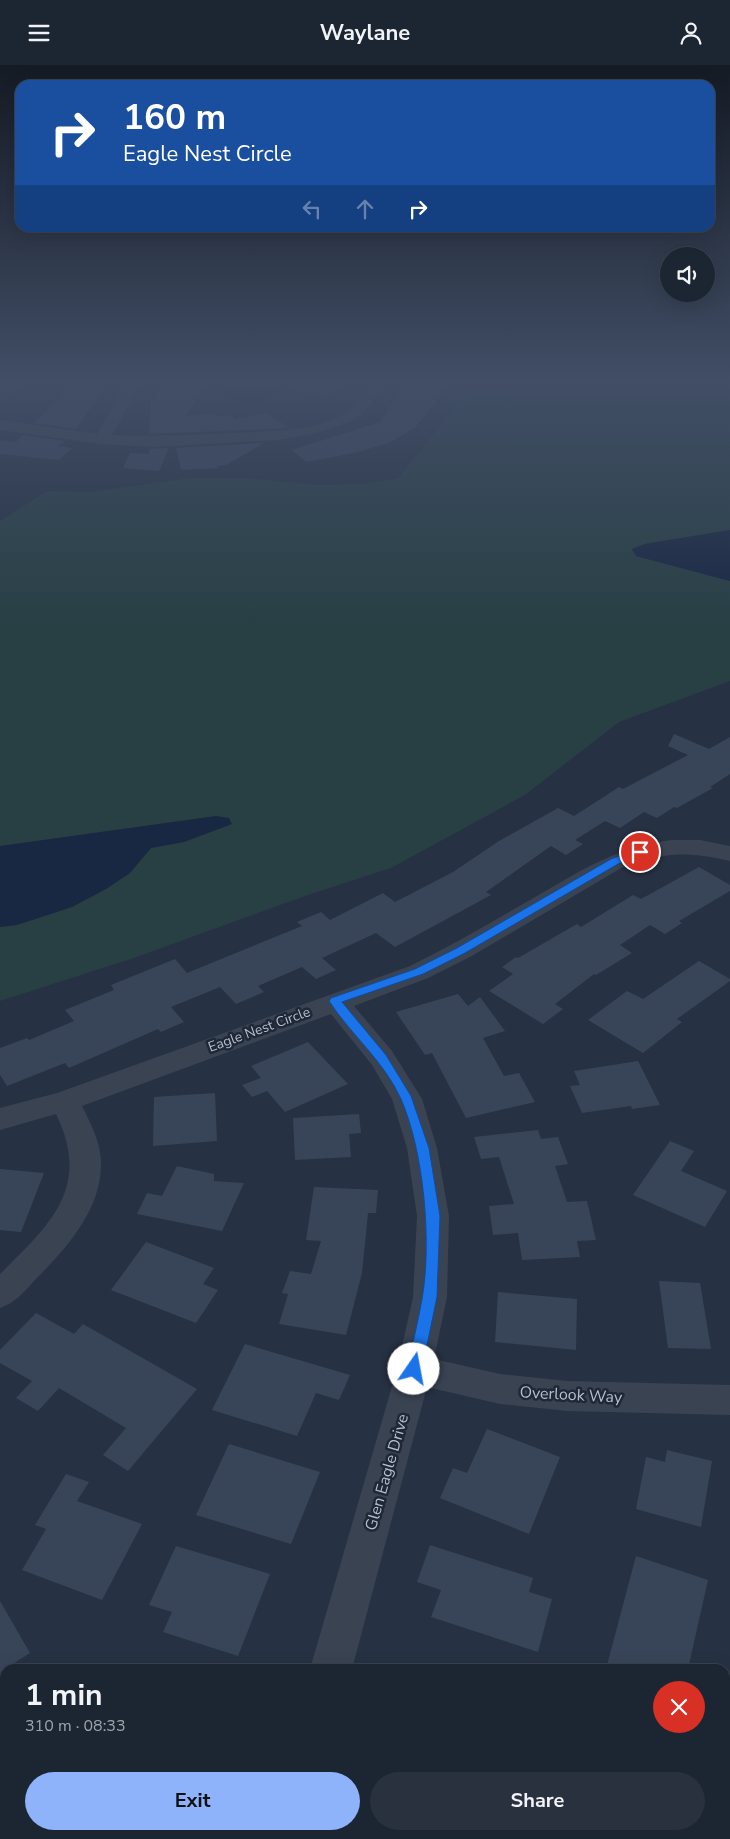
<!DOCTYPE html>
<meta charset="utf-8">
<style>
body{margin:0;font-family:"Nunito Sans",sans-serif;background:#29313e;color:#f1f3f6;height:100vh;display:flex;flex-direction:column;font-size:19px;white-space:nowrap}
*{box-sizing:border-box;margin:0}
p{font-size:16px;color:#a0a5ac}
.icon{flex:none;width:28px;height:28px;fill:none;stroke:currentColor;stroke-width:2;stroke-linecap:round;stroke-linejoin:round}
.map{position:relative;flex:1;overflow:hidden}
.details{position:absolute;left:0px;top:1599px;width:730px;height:176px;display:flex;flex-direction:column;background:#1c2532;border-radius:15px 15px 0 0;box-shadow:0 5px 20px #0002,0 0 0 1px #3a424d}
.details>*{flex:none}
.banner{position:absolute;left:15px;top:15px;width:700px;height:152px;border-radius:15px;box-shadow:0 5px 20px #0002,0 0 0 1px #3a424d;background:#1a4fa0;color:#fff;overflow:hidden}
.fabs{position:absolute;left:660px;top:182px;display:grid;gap:10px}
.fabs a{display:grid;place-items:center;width:55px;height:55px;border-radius:50%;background:#1c2532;box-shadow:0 5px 20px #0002,0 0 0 1px #3a424d;font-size:25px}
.pin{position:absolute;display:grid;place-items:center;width:42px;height:42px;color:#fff;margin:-21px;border:2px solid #fff;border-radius:50%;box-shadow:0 1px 5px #0007}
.me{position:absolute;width:55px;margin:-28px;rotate:12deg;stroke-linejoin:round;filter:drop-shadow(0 0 4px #0008)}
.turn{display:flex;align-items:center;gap:18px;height:105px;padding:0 25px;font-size:22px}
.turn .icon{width:65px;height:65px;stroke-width:2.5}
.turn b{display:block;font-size:35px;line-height:42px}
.lanes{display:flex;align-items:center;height:48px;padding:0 25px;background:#0003;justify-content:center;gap:25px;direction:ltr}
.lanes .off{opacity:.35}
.round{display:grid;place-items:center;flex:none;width:52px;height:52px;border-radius:26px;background:#29313e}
.overview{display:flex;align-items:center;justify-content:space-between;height:85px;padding:0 25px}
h1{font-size:30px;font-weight:700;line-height:38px}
.button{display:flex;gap:10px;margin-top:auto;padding:10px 25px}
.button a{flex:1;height:58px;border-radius:30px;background:#8eb3fa;color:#111;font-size:20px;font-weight:700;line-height:58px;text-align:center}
.button a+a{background:#29313e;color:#f1f3f6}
header{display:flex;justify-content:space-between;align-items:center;height:65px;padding:0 25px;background:#1c2532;font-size:22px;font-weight:700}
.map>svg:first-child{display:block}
</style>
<header><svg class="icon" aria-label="menu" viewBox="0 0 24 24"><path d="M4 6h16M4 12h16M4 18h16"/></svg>Waylane<svg class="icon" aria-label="person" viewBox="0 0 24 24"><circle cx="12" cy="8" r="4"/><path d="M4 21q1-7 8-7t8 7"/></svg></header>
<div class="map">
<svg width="730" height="1774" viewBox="0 0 730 1774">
<rect width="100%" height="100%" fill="#263143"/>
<!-- green -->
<path fill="#283f44" d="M476,318H730V465L645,479L632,484L636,491L730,516V616L619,657L525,730L391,803L308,830L134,893L0,936V456L47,426L91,427L190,413H247L315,420L364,419L398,413Z"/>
<!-- water -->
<g fill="#182742">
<path d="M221,318H290C266,339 255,339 226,332Z"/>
<path d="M730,465V516L636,491L632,484L645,479Z"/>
<path d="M216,751L229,753L232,759L184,777L151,783L130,808L106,824L72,842L17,860L0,862V781Z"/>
</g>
<!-- building -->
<g fill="#384559">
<path d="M74,318H97L96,319L100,320L97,325H103L76,364L34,358Z"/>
<path d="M163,318H207L186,351L215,348L217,352L232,350L235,354L266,348L289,363L149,369L151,335Z"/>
<path d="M290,318H349L328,332L289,324Z"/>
<path d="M408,318H449L416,362L391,377L359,387L306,397L292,385L380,357L400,326Z"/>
<path d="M23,370L65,376L58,381L72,383L59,395L0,389V375L16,377Z"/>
<path d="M264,378L226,400L217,401L218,403L181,405L176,383Z"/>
<path d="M169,383L159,406L123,403L130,388L149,389V384Z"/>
<path d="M674,669L709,684L730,672V709L710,722L713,723L677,743L674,742L657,753L644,747L620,763L605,756L575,775L583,779L566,790L551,781L486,827L491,830L395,882L376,868L322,893L336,905L316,914L302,902L258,921L264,927L236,939L220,922L171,942L184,957L161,967L158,964L69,1003L65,998L7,1021L0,1010V983L27,973L29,975L74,956L65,945L114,925L111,920L175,894L187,908L302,861L297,857L321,847L330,855L383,828L395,837L453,807L499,776L558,743L574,751L619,722L623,724L688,690L668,681Z"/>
<path d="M699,802L730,820V826L679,856L682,858L665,869L650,860L620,880L632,888L596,910L594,909L555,939L563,944L543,959L489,926L513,909L502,902L516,892L518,893L577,859L581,862L633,830L641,834Z"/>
<path d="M699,896L730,914V916L677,954L682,957L643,988L588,955L627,926L643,934Z"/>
<path d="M458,929L468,941L480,932L505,966L483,973L504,1011L519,1008L535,1037L466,1053L432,988L425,990L396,947Z"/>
<path d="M308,977L348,1019L285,1047L267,1026L252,1032L242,1020L261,1013L251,1001Z"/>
<path d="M638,996L660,1040L632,1044L631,1041L582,1048L570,1021L580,1020L574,1006Z"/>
<path d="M215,1028L217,1076L153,1081L154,1032Z"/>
<path d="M359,1049L361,1068L349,1069L351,1092L295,1095L293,1053Z"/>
<path d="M538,1065L541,1074L558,1072L568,1099L555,1101L567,1137L587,1136L596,1175L577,1176L580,1192L522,1195L518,1168L493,1170L489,1141L514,1139L499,1092L481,1094L474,1072Z"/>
<path d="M670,1076L694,1086L681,1106L727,1126L705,1162L633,1130Z"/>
<path d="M177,1101L214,1109V1116L244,1118L222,1166L137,1149L147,1128L162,1131Z"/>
<path d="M0,1104L44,1108L21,1167L0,1165Z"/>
<path d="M314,1122L378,1125L376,1148H368L362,1208L346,1270L279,1259L288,1229L282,1228L290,1206L311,1209L321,1176L306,1175Z"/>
<path d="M146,1177L214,1203L203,1219L218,1225L196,1258L111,1225Z"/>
<path d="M659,1216L700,1218L711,1284L668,1283Z"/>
<path d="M498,1227L577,1234L576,1285L495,1277Z"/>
<path d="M36,1248L74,1269L83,1259L197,1324L128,1406L103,1390L126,1363L59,1323L38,1346L16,1333L32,1316L0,1298V1285Z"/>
<path d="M245,1279L350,1310L339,1335L316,1328L297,1371L212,1345Z"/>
<path d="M487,1364L560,1392L529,1469L440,1433L453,1403L467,1408Z"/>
<path d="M229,1379L320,1407L291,1479L196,1450Z"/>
<path d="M667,1385L712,1396L701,1462L636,1444L646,1392L665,1397Z"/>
<path d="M66,1409L89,1417L77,1436L142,1459L102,1535L22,1505L46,1464L35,1460Z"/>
<path d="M430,1480L533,1513L529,1527L552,1534L538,1587L431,1552L441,1525L417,1517Z"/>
<path d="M176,1481L270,1509L238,1591L163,1567L172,1547L149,1540Z"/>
<path d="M636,1491L708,1515L688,1604H606Z"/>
<path d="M0,1536L30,1588L0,1607Z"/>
</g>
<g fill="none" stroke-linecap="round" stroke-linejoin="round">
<!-- minor -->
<g fill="#3a4352" fill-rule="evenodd">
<path d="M10,318H26L5,335L0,336V325Z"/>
<path d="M127,318H141L112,370C152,372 191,370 231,368C267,366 312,368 344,349C355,342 363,328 372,318H386L361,350L352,356L324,366L279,375L153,382L102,379L0,365V355L97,369Z"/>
<path d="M671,775H700L730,781V796C689,786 662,787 623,802L470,892L428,913L354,941L392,986L422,1034L437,1083L449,1151L447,1232L434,1294L500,1309L567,1316L730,1320V1350L567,1346L500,1339L427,1322L352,1604H310L397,1304L413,1232L417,1151L407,1083L392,1034L372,1000L331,949L82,1041C91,1059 101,1078 101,1098C102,1145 65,1185 35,1215C24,1227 15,1238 0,1243V1209C50,1159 92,1123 56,1049L0,1065V1043L57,1028L410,901C451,881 490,858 530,835C579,807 613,783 671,775Z"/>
<path d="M262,1770H307L306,1774H261Z"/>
</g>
</g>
<!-- sky -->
<linearGradient id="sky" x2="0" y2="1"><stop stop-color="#151b25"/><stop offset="0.56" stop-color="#414e66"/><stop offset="1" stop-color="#414e66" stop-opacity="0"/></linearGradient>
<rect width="730" height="566" fill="url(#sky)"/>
<!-- route -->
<path fill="#1a73e8" stroke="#114b97" d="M640,784L644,785V789L618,799L465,888L423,909L342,937L386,990L411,1031L429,1083L440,1151L437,1232L422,1304L420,1309L414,1311L409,1309L407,1304C412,1281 418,1257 422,1234C432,1177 424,1087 401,1034C384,996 351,970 329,936L331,933L415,904L457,883L611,794Z"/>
<g text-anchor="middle" stroke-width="5" stroke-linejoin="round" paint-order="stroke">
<!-- street labels -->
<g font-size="14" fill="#b7becc" stroke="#1f2838">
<text transform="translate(259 964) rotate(-20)" y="5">Eagle Nest Circle</text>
</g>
<!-- near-street labels -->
<g font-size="16" fill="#b7becc" stroke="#1f2838">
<text transform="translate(571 1329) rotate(3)" y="6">Overlook Way</text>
<text transform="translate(386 1407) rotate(-74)" y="6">Glen Eagle Drive</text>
</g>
</g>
</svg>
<div class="fabs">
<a><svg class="icon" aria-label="sound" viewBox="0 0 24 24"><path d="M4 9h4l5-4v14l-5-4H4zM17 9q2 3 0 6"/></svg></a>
</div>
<div class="pin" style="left:640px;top:787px;background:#d93025"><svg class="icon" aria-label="arrive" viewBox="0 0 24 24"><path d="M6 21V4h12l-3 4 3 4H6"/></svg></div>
<svg class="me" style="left:414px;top:1304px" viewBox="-20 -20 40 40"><circle r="19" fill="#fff"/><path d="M0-13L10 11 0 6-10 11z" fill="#1a73e8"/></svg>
<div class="banner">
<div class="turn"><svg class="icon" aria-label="right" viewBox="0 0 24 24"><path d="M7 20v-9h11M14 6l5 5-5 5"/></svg><div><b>160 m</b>Eagle Nest Circle</div></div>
<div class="lanes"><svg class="icon off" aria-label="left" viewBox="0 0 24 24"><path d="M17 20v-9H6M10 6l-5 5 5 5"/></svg><svg class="icon off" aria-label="ahead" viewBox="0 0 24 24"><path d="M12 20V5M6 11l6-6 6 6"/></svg><svg class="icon" aria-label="right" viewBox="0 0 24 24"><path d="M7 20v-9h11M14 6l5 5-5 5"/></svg></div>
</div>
<section class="details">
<div class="overview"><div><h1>1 min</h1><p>310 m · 08:33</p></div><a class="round" style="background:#d93025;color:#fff"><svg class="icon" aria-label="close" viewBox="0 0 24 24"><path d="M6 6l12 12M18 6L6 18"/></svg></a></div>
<div class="button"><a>Exit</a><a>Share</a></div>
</section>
</div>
